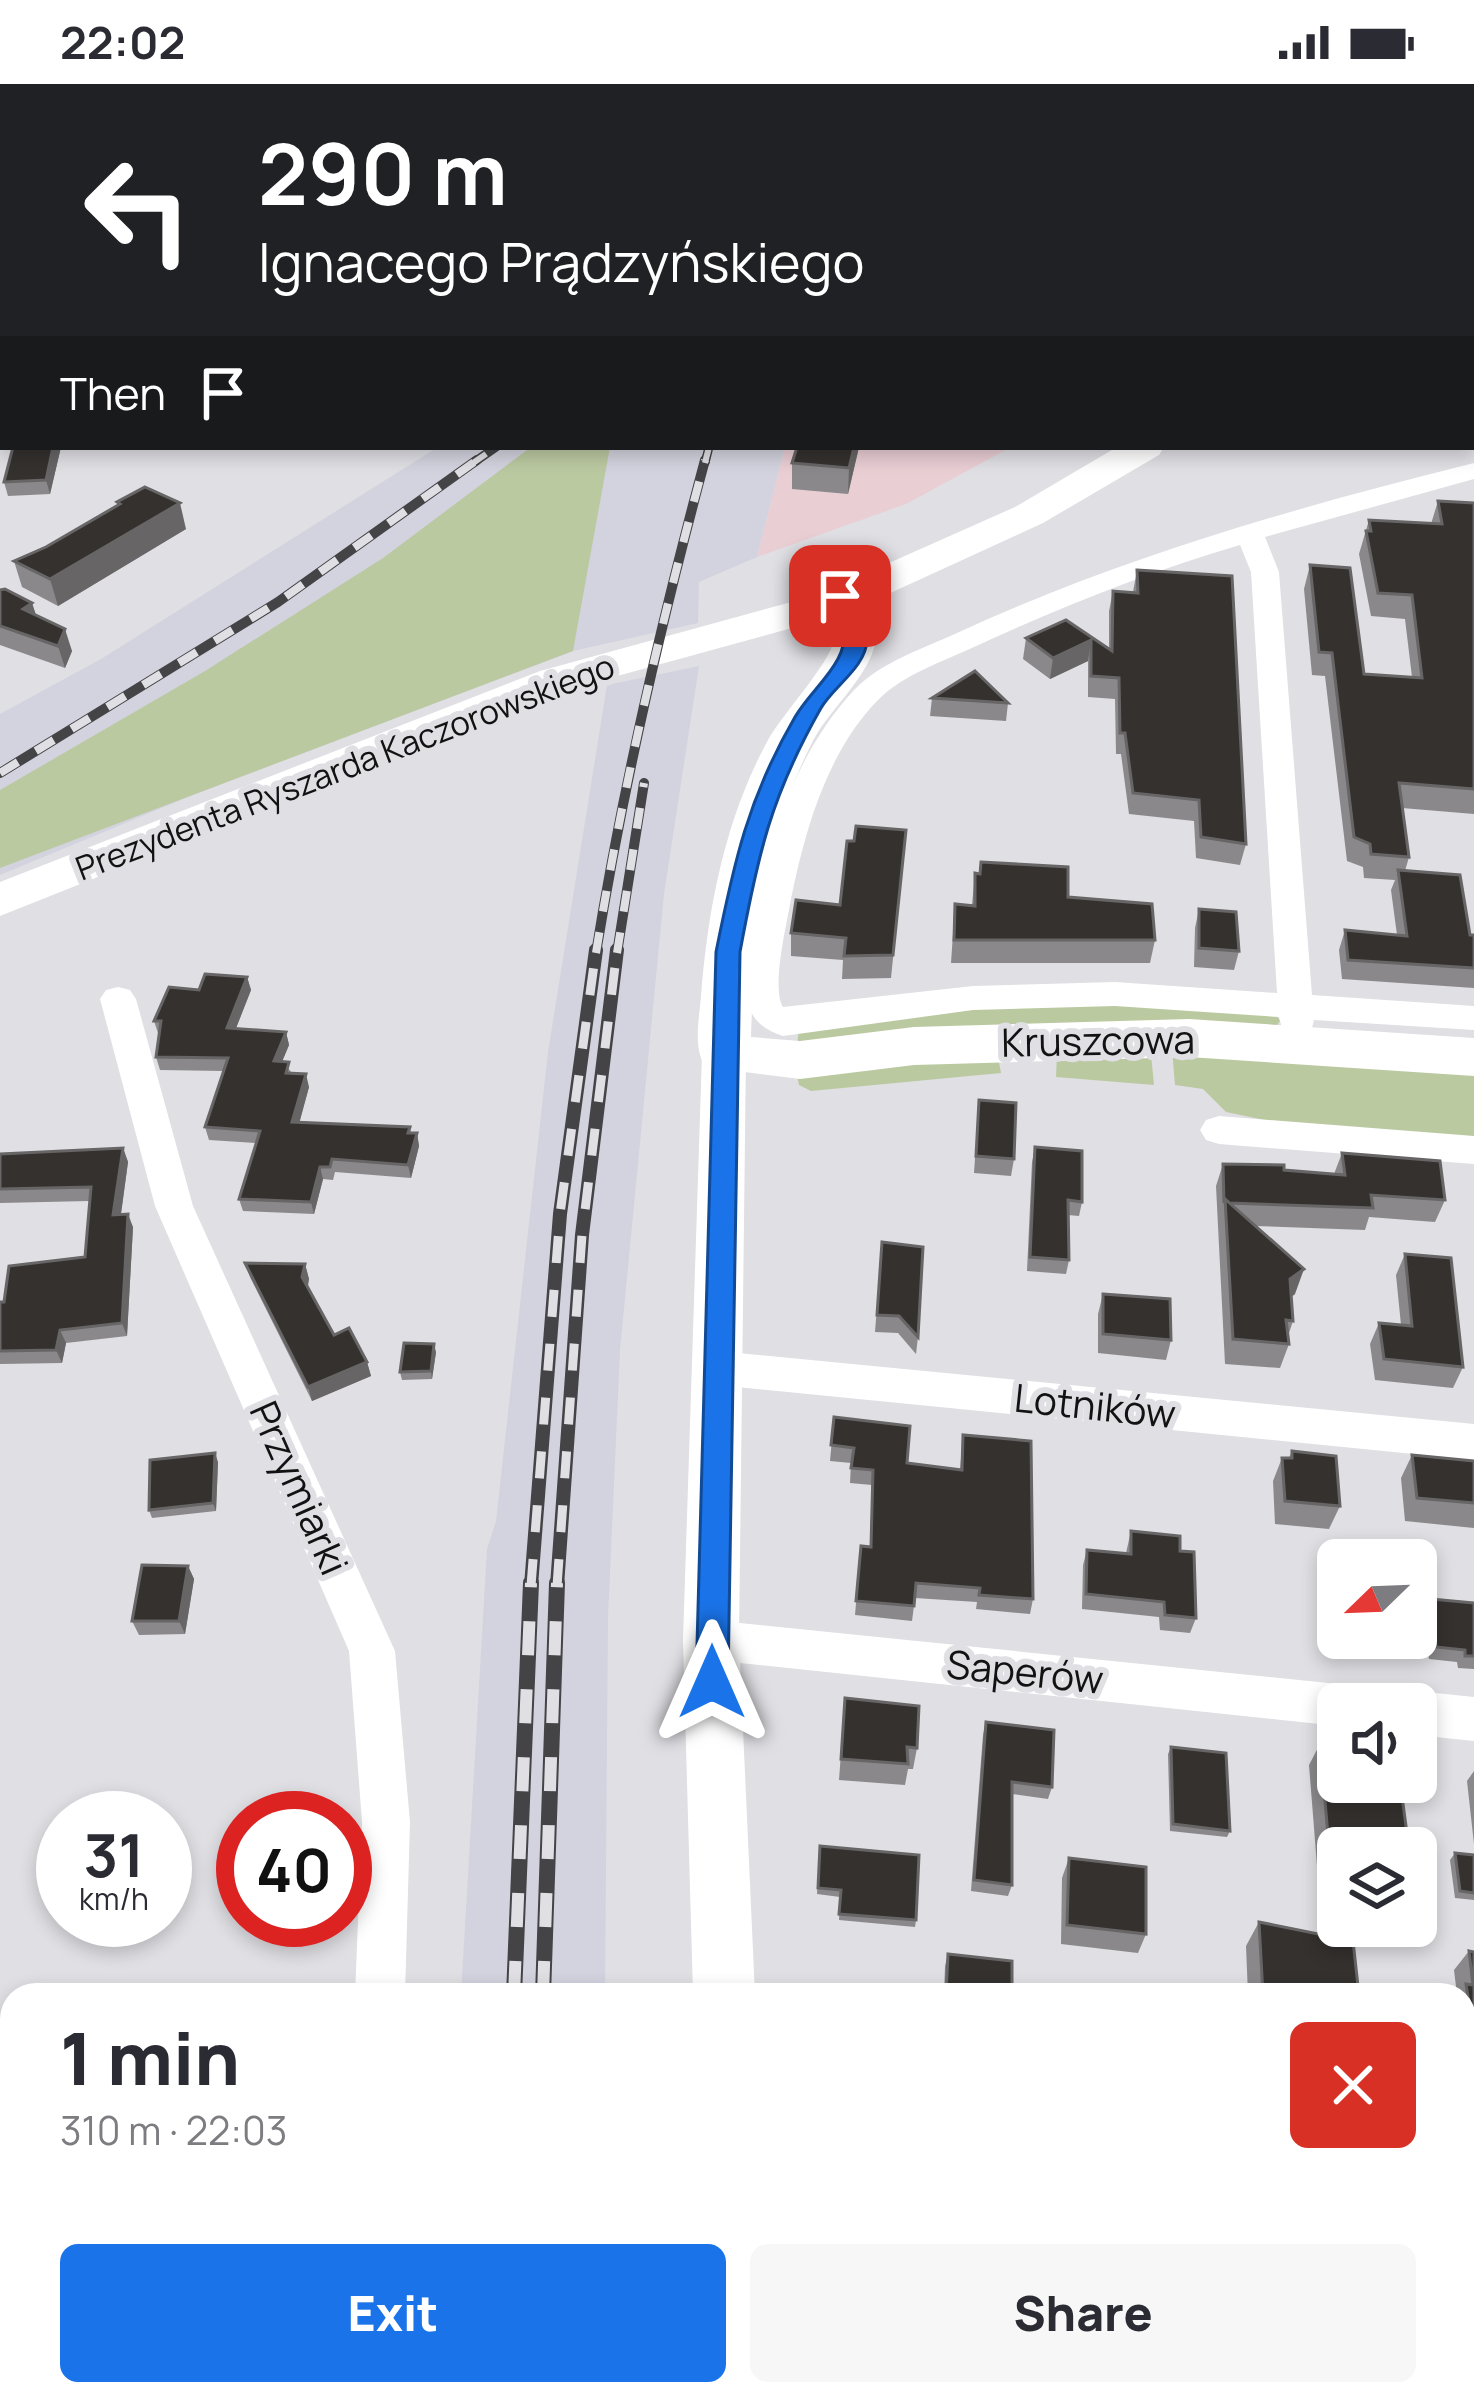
<!DOCTYPE html>
<meta charset="utf-8">
<style>
body{margin:0;font-family:Manrope,sans-serif;background:#f7f7f7;color:#2b2b33;height:100vh;display:flex;flex-direction:column;font-size:45px;white-space:nowrap}
*{box-sizing:border-box;margin:0}
p{font-size:39px;color:#7c7c81}
.icon{flex:none;width:66px;height:66px;fill:none;stroke:currentColor;stroke-width:2;stroke-linecap:round;stroke-linejoin:round}
.map{position:relative;flex:1;overflow:hidden}
.sheet{position:absolute;left:0px;top:1899px;width:1476px;height:423px;display:flex;flex-direction:column;background:#fff;border-radius:36px 36px 0 0;box-shadow:0 6px 18px #0003}
.sheet>*{flex:none}
.hud{position:absolute;left:0px;top:0px;width:1476px;height:366px;box-shadow:0 6px 18px #0003;background:#202124;color:#fff;overflow:hidden}
.needle{width:78px;rotate:247deg}
.controls{position:absolute;left:1317px;top:1455px;display:grid;gap:24px}
.controls a{display:grid;place-items:center;width:120px;height:120px;border-radius:18px;background:#fff;box-shadow:0 6px 18px #0003;font-size:60px}
.speed{position:absolute;left:36px;top:1707px;display:flex;gap:24px;font-size:60px;font-weight:700;text-align:center}
.speed>*{display:grid;place-content:center;width:156px;height:156px;border-radius:50%;background:#fff;box-shadow:0 6px 18px #0003;line-height:1}
.speed small{font-size:30px;font-weight:400}
.speed .limit{border:18px solid #d22;background:#fff;color:#111}
.pin{position:absolute;display:grid;place-items:center;width:102px;height:102px;color:#fff;margin:-51px;border-radius:24px;box-shadow:0 6px 18px #0006}
.me{position:absolute;width:132px;margin:-66px;rotate:0deg;stroke-linejoin:round;filter:drop-shadow(0 0 9px #0008)}
.turn{display:flex;align-items:center;gap:42px;height:252px;padding:0 60px;font-size:54px}
.turn .icon{width:156px;height:156px;stroke-width:2.5}
.turn b{display:block;font-size:84px;line-height:102px}
.then{display:flex;align-items:center;height:114px;padding:0 60px;background:#0003;gap:24px;font-size:45px}
.round{display:grid;place-items:center;flex:none;width:126px;height:126px;border-radius:18px;background:#f7f7f7}
.summary{display:flex;align-items:center;justify-content:space-between;height:204px;padding:0 60px}
h1{font-size:72px;font-weight:800;line-height:90px}
.button{display:flex;gap:24px;margin-top:auto;padding:24px 60px}
.button a{flex:1;height:138px;border-radius:18px;background:#1a73e8;color:#fff;font-size:48px;font-weight:800;line-height:138px;text-align:center}
.button a+a{background:#f7f7f7;color:#2b2b33}
.status{display:flex;justify-content:space-between;align-items:center;height:84px;padding:0 60px;background:#fff;direction:ltr}
.status svg{height:33px;fill:currentColor}
.map>svg:first-child{display:block}
</style>
<div class="status"><b>22:02</b><svg viewBox="0 0 49 12"><path d="M0 12V9h3v3zM5 12V6h3v6zM10 12V3h3v9zM15 12V0h3v12zM26 1h20v11H26zM47 4h2v5h-2z"/></svg></div>
<div class="map">
<svg width="1474" height="2321" viewBox="0 0 1474 2321">
<rect width="100%" height="100%" fill="#dfdfe4"/>
<!-- built -->
<g fill="#d3d3df">
<path d="M438,363H785L757,473L699,498L698,539L573,567L193,711L0,791V630L101,575Z"/>
<path d="M699,582L664,810L620,1266L608,1534L605,1911H461L487,1465L496,1437L548,968L607,601Z"/>
<path d="M439,2310H609L610,2321H439Z"/>
</g>
<!-- industrial -->
<path fill="#e9ced4" d="M785,363H1011L906,420L757,473Z"/>
<!-- green -->
<g fill="#bbc9a1">
<path d="M531,363H610L573,567L0,784V706L205,587L383,474Z"/>
<path d="M1129,918L1277,932L1280,937L1277,941L797,961L799,946L971,923Z"/>
<path d="M1172,966L1474,985V1054L1279,1039L1226,1028L1203,1005L1175,1001Z"/>
<path d="M1057,969L1151,970L1154,1001L1056,993Z"/>
<path d="M998,973L1001,989L811,1007L799,1001L797,991Z"/>
</g>
<g fill="none" stroke-linecap="round" stroke-linejoin="round">
<!-- minor -->
<g fill="#fff" fill-rule="evenodd">
<rect x="609" y="0" width="20" height="3"/>
<path d="M1474,95V110L1473,111V96Z"/>
<rect x="0" y="229" width="3" height="14"/>
<rect x="0" y="336" width="3" height="16"/>
<path d="M1474,379V395L1265,453L1279,488L1312,911L1474,922V946L1314,936L1310,952L1297,956L1284,952L1279,933L1115,922L973,926L783,952C734,937 745,895 751,854C764,766 792,673 854,606C881,578 922,565 957,549C1122,473 1297,423 1474,379ZM1240,461L1251,488L1277,909L1115,898L973,902L783,923C771,904 787,839 791,815C805,746 827,668 878,616C904,590 942,578 974,563C1061,523 1148,488 1240,461Z"/>
<path d="M118,903L130,906L136,915L193,1122L395,1567L410,1738L405,1911H355L362,1738L349,1567L155,1122L100,915L106,906Z"/>
<path d="M1219,1032L1474,1052V1080L1219,1060L1206,1056L1200,1046L1206,1036Z"/>
<path d="M717,1267L1474,1340V1376L717,1301L703,1296L697,1284L703,1272Z"/>
<path d="M711,1536L1338,1600L1354,1606L1361,1620H1338V1642L711,1576L695,1570L688,1556L695,1542Z"/>
<path d="M1416,1607L1474,1613V1657L1416,1651V1620H1397L1400,1614Z"/>
<path d="M253,2310H319L314,2321H248Z"/>
</g>
<!-- tertiary -->
<g fill="#fff" fill-rule="evenodd">
<path d="M724,954L740,959L746,970L739,1556L755,1911H693L683,1556L702,970L708,959Z"/>
<rect x="704" y="2310" width="70" height="11"/>
</g>
<!-- secondary -->
<g fill="#fff" fill-rule="evenodd">
<path d="M1150,0H1183L1185,3H1152Z"/>
<path d="M1408,0H1438L1407,3Z"/>
<rect x="1473" y="183" width="1" height="21"/>
<path d="M1117,363H1164L1159,371L1043,439L862,522L875,536C886,579 834,618 814,655C765,748 754,850 751,953L800,957L914,943L1189,935L1474,954V992L1189,973L914,981L800,995L705,983C693,962 699,936 701,912C708,823 725,735 768,656C785,626 834,576 836,549L825,535L570,605L0,832V798L540,587L817,511L1015,423Z"/>
</g>
<!-- rail-far3 casing -->
<g stroke="#444446" stroke-width="9">
<g id="rail-far3">
<path d="M473,379L496,363"/>
<path d="M705,379L709,363"/>
</g>
</g>
<!-- rail-far2 casing -->
<g stroke="#444446" stroke-width="10">
<g id="rail-far2">
<path d="M0,689L278,518L477,376"/>
<path d="M596,869C623,702 661,539 705,376"/>
<path d="M617,869L644,699"/>
</g>
</g>
<!-- rail-far1 casing -->
<g stroke="#444446" stroke-width="14">
<g id="rail-far1">
<path d="M531,1502L560,1130L596,866"/>
<path d="M557,1502L582,1151L617,866"/>
</g>
</g>
<!-- rail casing -->
<g stroke="#444446" stroke-width="16">
<g id="rail">
<path d="M514,1911L531,1499"/>
<path d="M543,1911L557,1499"/>
<path d="M508,2310V2321"/>
<path d="M541,2310V2321"/>
</g>
</g>
<!-- rail-far3 -->
<use href="#rail-far3" stroke="#dfdfe4" stroke-width="6" stroke-dasharray="16" stroke-linecap="butt"/>
<!-- rail-far2 -->
<use href="#rail-far2" stroke="#dfdfe4" stroke-width="8" stroke-dasharray="21" stroke-linecap="butt"/>
<!-- rail-far1 -->
<use href="#rail-far1" stroke="#dfdfe4" stroke-width="9" stroke-dasharray="27" stroke-linecap="butt"/>
<!-- rail -->
<use href="#rail" stroke="#dfdfe4" stroke-width="12" stroke-dasharray="34" stroke-linecap="butt"/>
</g>
<!-- wall -->
<g fill="#8a888a">
<path d="M1225,0H1313L1314,3H1226Z"/>
<path d="M13,363H61L50,410L8,412L4,398Z"/>
<path d="M859,363L848,410L792,405V379Z"/>
<path d="M1438,417L1474,419V730L1402,724L1409,773L1405,787L1470,851H1474V904L1342,895L1339,866L1345,846L1397,851L1391,806L1395,796L1364,794L1363,783L1347,777L1325,592L1312,591L1304,505L1310,481L1364,590L1412,593L1405,535L1371,532L1359,470L1369,436L1431,440Z"/>
<path d="M117,418L186,445L58,522L22,503L14,477L46,463L118,421Z"/>
<path d="M1137,486L1246,760L1240,781L1196,774L1194,737L1129,730L1121,670H1116L1115,615L1088,613V577L1050,595L1023,575L1026,554L1066,536L1109,565V527L1113,507L1133,508Z"/>
<path d="M0,506L32,519L36,531L72,567L65,584L0,561Z"/>
<path d="M932,614L1008,619L1006,637L930,632Z"/>
<path d="M906,746L891,894L842,895L843,876L791,872V849L840,821L854,757Z"/>
<path d="M975,789L1068,813L1155,856L1150,879H951L955,820L972,821Z"/>
<path d="M1199,825L1239,867L1234,886L1194,883L1195,844Z"/>
<path d="M247,893L251,906L236,944L286,948L289,961L282,977L292,989L309,1003L299,1039L410,1043L411,1049H417L419,1062L411,1094L335,1088L333,1096L323,1095L314,1130L243,1127L239,1115L256,1059L209,1056L205,1043L224,987L160,986L156,973L160,950L158,949L154,937L199,906Z"/>
<path d="M979,1016L1014,1075L1011,1092L974,1089Z"/>
<path d="M1035,1063L1082,1118L1079,1132L1068,1131L1069,1176L1066,1190L1027,1187L1032,1078Z"/>
<path d="M123,1064L128,1078L121,1130L133,1143L127,1252L66,1259L62,1279L0,1280V1218H4L85,1173L89,1117L0,1119V1070Z"/>
<path d="M1342,1069L1445,1116L1435,1138L1369,1133L1365,1146L1255,1142L1295,1210L1291,1213L1293,1237L1288,1252L1289,1260L1280,1284L1225,1280L1216,1102L1223,1080L1334,1090Z"/>
<path d="M882,1158L918,1253L916,1270L898,1249L875,1248Z"/>
<path d="M1405,1170L1463,1283L1453,1304L1375,1296L1370,1260L1379,1239L1401,1241L1396,1191Z"/>
<path d="M245,1179L305,1180L309,1195L308,1203L334,1251L367,1278L371,1292L312,1317L250,1193Z"/>
<path d="M1103,1210L1171,1256L1166,1276L1098,1269V1230Z"/>
<path d="M436,1268L432,1295L402,1296L400,1288Z"/>
<path d="M834,1333L907,1379L960,1386L963,1351L1033,1515L1030,1530L976,1525L977,1518L915,1514L912,1537L855,1531L861,1462H870L872,1401L850,1399L851,1379L830,1377Z"/>
<path d="M1292,1367L1340,1422L1329,1445L1275,1440L1273,1397L1282,1374H1289Z"/>
<path d="M1412,1371L1474,1377V1444L1405,1437L1401,1394Z"/>
<path d="M218,1378L216,1427L152,1434L149,1426Z"/>
<path d="M1131,1447L1180,1467L1196,1534L1190,1549L1160,1546L1159,1533L1082,1525L1083,1481L1087,1466L1126,1469Z"/>
<path d="M188,1482L194,1495L185,1550L139,1551L132,1537Z"/>
<path d="M1431,1515L1474,1519V1585L1458,1584L1457,1578L1429,1575L1424,1527Z"/>
<path d="M845,1614L917,1664L913,1685H908L905,1701L839,1696Z"/>
<path d="M986,1638L1052,1703L1048,1715L1012,1710V1801L1008,1812L971,1807L983,1651Z"/>
<path d="M1320,1660L1338,1764V1796L1318,1794L1309,1681Z"/>
<path d="M1171,1663L1230,1747L1227,1753L1170,1747L1168,1670Z"/>
<path d="M1474,1687V1760L1467,1697Z"/>
<path d="M820,1762L916,1836L915,1843L839,1836L840,1813L817,1810Z"/>
<path d="M1455,1769L1474,1771V1816L1455,1814L1450,1776Z"/>
<path d="M1069,1774L1146,1850L1138,1869L1061,1860L1062,1794Z"/>
<path d="M1259,1838L1359,1911H1248L1246,1862Z"/>
<path d="M1469,1867L1474,1868V1970L1464,1969V1911H1457L1454,1886Z"/>
<path d="M948,1870L1012,1911H944L945,1882Z"/>
<path d="M0,2002L12,2003V2043L0,2042Z"/>
<path d="M1464,2067L1474,2068V2138L1464,2137Z"/>
</g>
<!-- shaded-wall -->
<g fill="#676565">
<path d="M53,363H61L50,410L46,396Z"/>
<path d="M854,363H859L848,410L849,384Z"/>
<path d="M180,419L186,445L58,522L50,495Z"/>
<path d="M32,519L39,541L23,525Z"/>
<path d="M65,545L72,567L65,584L58,562Z"/>
<path d="M1091,556L1088,577L1050,595L1053,574Z"/>
<path d="M247,893L251,906L231,957L227,944Z"/>
<path d="M286,948L289,961L277,990L274,977Z"/>
<path d="M306,990L309,1003L296,1051L292,1038Z"/>
<path d="M417,1049L419,1062L411,1094L408,1081Z"/>
<path d="M123,1064L128,1078L119,1144L113,1131Z"/>
<path d="M320,1083L323,1095L314,1130L311,1118Z"/>
<path d="M128,1130L133,1143L127,1252L122,1239Z"/>
<path d="M305,1180L309,1195L306,1208L302,1193Z"/>
<path d="M1304,1185L1295,1210L1281,1220L1290,1195Z"/>
<path d="M60,1246L66,1259L62,1279L56,1266Z"/>
<path d="M434,1260L436,1268L432,1295L431,1287Z"/>
<path d="M367,1278L371,1292L312,1317L308,1303Z"/>
<path d="M215,1369L218,1378L216,1427L213,1419Z"/>
<path d="M188,1482L194,1495L185,1550L179,1537Z"/>
</g>
<!-- building -->
<g fill="#34312f" stroke="#676565" stroke-width="3">
<path d="M647,0H731V3H646Z"/>
<path d="M1246,0H1313L1314,3H1248Z"/>
<path d="M0,162H3V203L0,204Z"/>
<rect x="0" y="289" width="3" height="29"/>
<path d="M13,363H53L46,396L4,398Z"/>
<path d="M797,363H854L849,384L792,379Z"/>
<path d="M145,403L180,419L50,495L14,477L46,463L120,420L117,418Z"/>
<path d="M1438,417L1474,419V705L1399,699L1409,773L1371,770L1370,760L1354,753L1332,569L1319,568L1310,481L1350,484L1364,590L1422,594L1412,511L1378,509L1366,447H1371L1369,436L1442,440Z"/>
<path d="M1137,486L1232,492L1246,760L1201,753L1199,716L1133,709L1125,649H1120L1119,594L1091,592V556L1053,574L1026,554L1066,536L1112,567L1113,507L1138,509Z"/>
<path d="M5,505L32,519L23,525L65,545L58,562L0,542V506Z"/>
<path d="M975,587L1008,619L932,614Z"/>
<path d="M856,742L906,746L893,871L844,872L846,854L791,849L796,816L840,821L847,757H854Z"/>
<path d="M981,778L1068,783V813L1152,820L1155,856H954L955,820L975,822V789L980,790Z"/>
<path d="M1398,786L1460,791L1470,851H1474V884L1348,876L1345,846L1407,852Z"/>
<path d="M1199,825L1236,828L1239,867L1199,864Z"/>
<path d="M205,890L247,893L227,944L286,948L274,977L289,978L286,989L306,990L292,1038L410,1043L408,1049H417L408,1081L332,1075L330,1083H320L311,1118L239,1115L260,1047L205,1043L228,974L156,973L161,937H154L169,903L199,906Z"/>
<path d="M979,1016L1016,1019L1014,1075L976,1072Z"/>
<path d="M1035,1063L1082,1067V1118L1068,1116L1069,1176L1030,1173Z"/>
<path d="M123,1064L113,1131L128,1130L122,1239L60,1246L56,1266L0,1267V1218H4L9,1182L85,1173L91,1103L0,1105V1070Z"/>
<path d="M1342,1069L1440,1077L1445,1116L1371,1111L1373,1124L1229,1119L1225,1115L1224,1119L1223,1080L1284,1081V1086L1345,1091Z"/>
<path d="M1225,1115L1304,1185L1290,1195L1293,1237L1286,1236L1289,1260L1233,1255Z"/>
<path d="M882,1158L923,1163L918,1253L899,1232L877,1231Z"/>
<path d="M1405,1170L1451,1174L1463,1283L1384,1275L1379,1239L1412,1242Z"/>
<path d="M245,1179L305,1180L302,1193L334,1251L349,1244L367,1278L308,1303Z"/>
<path d="M1103,1210L1170,1215L1171,1256L1103,1250Z"/>
<path d="M404,1259L434,1260L431,1287L400,1288Z"/>
<path d="M834,1333L910,1342L907,1379L962,1386L963,1351L1031,1357L1033,1515L979,1511L980,1504L916,1499L914,1522L856,1517L861,1462L871,1463L873,1386L851,1384L854,1364L831,1361Z"/>
<path d="M1292,1367L1336,1372L1340,1422L1285,1417L1282,1374H1292Z"/>
<path d="M215,1369L213,1419L149,1426L150,1376Z"/>
<path d="M1412,1371L1474,1377V1419L1417,1414Z"/>
<path d="M1131,1447L1180,1452V1467L1194,1468L1196,1534L1165,1531L1164,1518L1086,1510L1087,1466L1131,1470Z"/>
<path d="M142,1481L188,1482L179,1537H132Z"/>
<path d="M1431,1515L1474,1519V1572H1465V1566L1436,1563Z"/>
<path d="M845,1614L919,1622L917,1664L907,1663L908,1680L841,1675Z"/>
<path d="M986,1638L1054,1646L1052,1703L1012,1698V1801L974,1796Z"/>
<path d="M1320,1660L1338,1662V1698H1400L1409,1764H1338V1775L1330,1774Z"/>
<path d="M1171,1663L1226,1669L1230,1747L1173,1740Z"/>
<path d="M820,1762L919,1771L916,1836L839,1830L841,1806L818,1804Z"/>
<path d="M1455,1769L1474,1771V1809L1460,1807Z"/>
<path d="M1069,1774L1146,1783V1850L1067,1841Z"/>
<path d="M1259,1838L1353,1857L1359,1911H1263Z"/>
<path d="M1469,1867L1474,1868V1951L1466,1900L1473,1901Z"/>
<path d="M948,1870L1012,1877V1911H946Z"/>
<path d="M0,2002L12,2003V2038L0,2037Z"/>
<path d="M1464,2067L1474,2068V2129L1464,2128Z"/>
<path d="M0,2124L12,2127V2173L0,2171Z"/>
</g>
<!-- route -->
<path fill="#1a73e8" stroke="#114b97" stroke-width="3" d="M833,508H847L850,512L844,519C857,529 868,537 867,556C866,583 834,602 821,624C771,712 758,770 740,868L728,1598L723,1609L712,1613L701,1609L696,1598L716,868C734,778 748,714 795,633C814,601 851,578 844,539L822,520Z"/>
<g text-anchor="middle" stroke-width="12" stroke-linejoin="round" paint-order="stroke">
<!-- far-street labels -->
<g font-size="33" fill="#121213" stroke="#dfdfe4">
<text transform="translate(345 683) rotate(-21)" y="12">Prezydenta Ryszarda Kaczorowskiego</text>
</g>
<!-- street labels -->
<g font-size="39" fill="#121213" stroke="#dfdfe4">
<text transform="translate(1098 957) rotate(-1)" y="14">Kruszcowa</text>
<text transform="translate(1095 1322) rotate(6)" y="14">Lotników</text>
<text transform="translate(299 1404) rotate(66)" y="14">Przymiarki</text>
<text transform="translate(1025 1588) rotate(6)" y="14">Saperów</text>
</g>
</g>
</svg>
<div class="controls">
<a><svg class="needle" viewBox="-14 -14 28 28"><path d="M0-13l5 13h-10z" fill="#e53935"/><path d="M0 13l5-13h-10z" fill="#7c7c81"/></svg></a>
<a><svg class="icon" aria-label="sound" viewBox="0 0 24 24"><path d="M4 9h4l5-4v14l-5-4H4zM17 9q2 3 0 6"/></svg></a>
<a><svg class="icon" aria-label="layers" viewBox="0 0 24 24"><path d="M12 4l9 5-9 5-9-5zM3 14l9 5 9-5"/></svg></a>
</div>
<div class="speed"><div>31<small>km/h</small></div><div class="limit">40</div></div>
<div class="pin" style="left:840px;top:512px;background:#d93025"><svg class="icon" aria-label="arrive" viewBox="0 0 24 24"><path d="M6 21V4h12l-3 4 3 4H6"/></svg></div>
<svg class="me" style="left:712px;top:1598px" viewBox="-20 -20 40 40"><path d="M0-17L14 15 0 8-14 15z" fill="#1a73e8" stroke="#fff" stroke-width="4"/></svg>
<div class="hud">
<div class="turn"><svg class="icon" aria-label="left" viewBox="0 0 24 24"><path d="M17 20v-9H6M10 6l-5 5 5 5"/></svg><div><b>290 m</b>Ignacego Prądzyńskiego</div></div>
<div class="then">Then<svg class="icon" aria-label="arrive" viewBox="0 0 24 24"><path d="M6 21V4h12l-3 4 3 4H6"/></svg></div>
</div>
<section class="sheet">
<div class="summary"><div><h1>1 min</h1><p>310 m · 22:03</p></div><a class="round" style="background:#d93025;color:#fff"><svg class="icon" aria-label="close" viewBox="0 0 24 24"><path d="M6 6l12 12M18 6L6 18"/></svg></a></div>
<div class="button"><a>Exit</a><a>Share</a></div>
</section>
</div>
